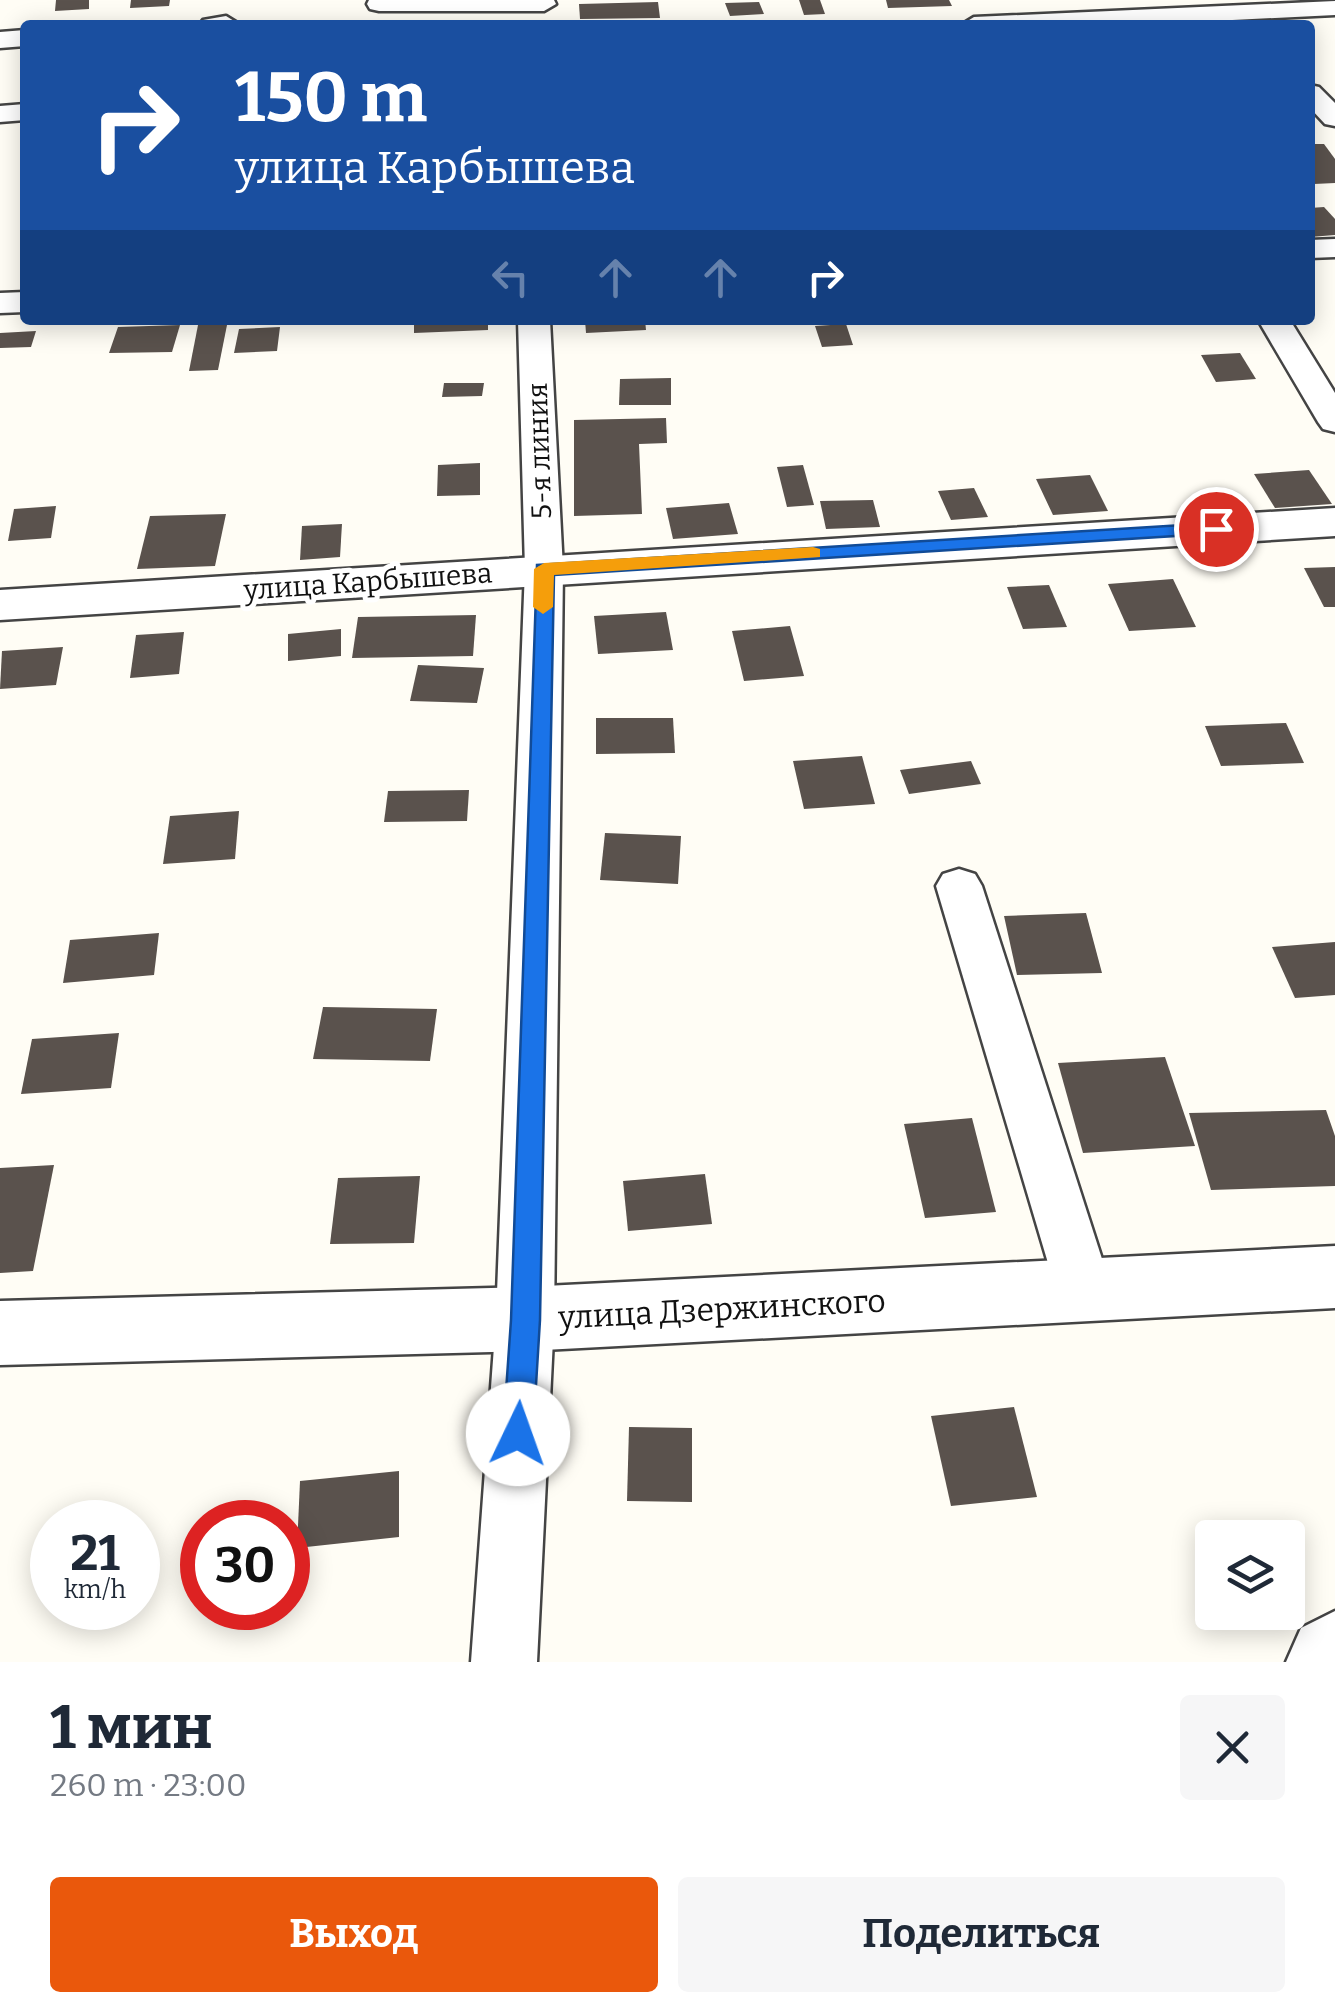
<!DOCTYPE html>
<html lang="ru">
<meta charset="utf-8">
<style>
body{margin:0;font-family:Bitter,serif;background:#f6f6f7;color:#1f2937;height:100vh;display:flex;flex-direction:column;font-size:38px;white-space:nowrap}
*{box-sizing:border-box;margin:0}
p{font-size:32px;color:#747a83}
.icon{flex:none;width:55px;height:55px;fill:none;stroke:currentColor;stroke-width:2;stroke-linecap:round;stroke-linejoin:round}
.map{position:relative;height:1662px;overflow:hidden}
.panel{display:flex;flex-direction:column;background:#fff;flex:1}
.panel>*{flex:none}
.hud{position:absolute;left:20px;top:20px;width:1295px;height:305px;border-radius:10px;box-shadow:0 5px 25px #0003;background:#1a4fa0;color:#fff;overflow:hidden}
.controls{position:absolute;left:1195px;top:1520px;display:grid;gap:20px}
.controls a{display:grid;place-items:center;width:110px;height:110px;border-radius:10px;background:#fff;box-shadow:0 5px 25px #0003;font-size:50px}
.speed{position:absolute;left:30px;top:1500px;display:flex;gap:20px;font-size:50px;font-weight:700;text-align:center}
.speed>*{display:grid;place-content:center;width:130px;height:130px;border-radius:50%;background:#fff;box-shadow:0 5px 25px #0003;line-height:1}
.speed small{font-size:25px;font-weight:400}
.speed .limit{border:15px solid #d22;background:#fff;color:#111}
.pin{position:absolute;display:grid;place-items:center;width:85px;height:85px;color:#fff;margin:-42px;border:5px solid #fff;border-radius:50%;box-shadow:0 2px 10px #0007}
.me{position:absolute;width:110px;margin:-55px;rotate:3deg;stroke-linejoin:round;filter:drop-shadow(0 0 8px #0008)}
.turn{display:flex;align-items:center;gap:35px;height:210px;padding:0 50px;font-size:45px}
.turn .icon{width:130px;height:130px;stroke-width:2.5}
.turn b{display:block;font-size:70px;line-height:85px}
.lanes{display:flex;align-items:center;height:95px;padding:0 50px;background:#0003;justify-content:center;gap:50px;direction:ltr}
.lanes .off{opacity:.35}
.round{display:grid;place-items:center;flex:none;width:105px;height:105px;border-radius:10px;background:#f6f6f7}
.headline{display:flex;align-items:center;justify-content:space-between;height:170px;padding:0 50px}
h1{font-size:60px;font-weight:700;line-height:75px}
.action{display:flex;gap:20px;margin-top:auto;padding:20px 50px}
.action a{flex:1;height:115px;border-radius:10px;background:#ea580c;color:#fff;font-size:40px;font-weight:700;line-height:115px;text-align:center}
.action a+a{background:#f6f6f7;color:#1f2937}
.map>svg:first-child{display:block}
</style>
<div class="map">
<svg width="1335" height="1662" viewBox="0 0 1335 1662">
<rect width="100%" height="100%" fill="#fffdf5"/>
<!-- building -->
<g fill="#5a524d">
<path d="M56,0H89V9L55,11Z"/>
<path d="M131,0H170L169,6L130,8Z"/>
<path d="M799,0H820L825,14L804,15Z"/>
<path d="M886,0H949L952,6L888,8Z"/>
<path d="M658,2L660,18L580,19L579,4Z"/>
<path d="M759,2L764,14L730,16L725,3Z"/>
<path d="M1310,144H1324L1335,159V183L1314,184L1310,178Z"/>
<path d="M1324,207L1335,219V235L1310,237V208Z"/>
<path d="M199,320H228L218,370L189,371Z"/>
<path d="M414,320H488V330L414,333Z"/>
<path d="M585,320H645L646,330L586,333Z"/>
<path d="M846,324L853,345L822,347L815,326Z"/>
<path d="M180,325L172,352L109,353L118,327Z"/>
<path d="M280,327L277,351L234,353L239,329Z"/>
<path d="M36,331L31,347L0,348V333Z"/>
<path d="M1240,353L1256,379L1216,382L1201,355Z"/>
<path d="M671,378V405H619L620,379Z"/>
<path d="M444,383H484L482,396L442,397Z"/>
<path d="M666,418L667,443L639,444L642,514L574,516V420Z"/>
<path d="M480,463V495L437,496L438,465Z"/>
<path d="M803,465L814,505L787,507L777,467Z"/>
<path d="M1309,470L1332,504L1275,508L1254,474Z"/>
<path d="M1090,475L1108,511L1053,515L1036,479Z"/>
<path d="M974,488L988,517L951,520L938,491Z"/>
<path d="M873,500L880,527L826,529L820,501Z"/>
<path d="M729,503L738,534L673,539L666,508Z"/>
<path d="M56,506L51,538L8,541L14,509Z"/>
<path d="M226,514L215,566L137,569L150,516Z"/>
<path d="M342,524L340,557L300,560L302,526Z"/>
<path d="M1335,567V607H1324L1304,568Z"/>
<path d="M1173,579L1196,627L1129,631L1108,584Z"/>
<path d="M1049,585L1067,627L1023,629L1007,587Z"/>
<path d="M666,612L673,650L598,654L594,616Z"/>
<path d="M476,615L473,656L352,658L358,617Z"/>
<path d="M790,626L804,676L744,681L732,631Z"/>
<path d="M341,629V656L288,661V634Z"/>
<path d="M184,632L179,674L130,678L136,635Z"/>
<path d="M63,647L56,685L0,689L2,651Z"/>
<path d="M418,665L484,668L477,703L410,701Z"/>
<path d="M596,718H673L675,753L596,754Z"/>
<path d="M1286,723L1304,763L1221,766L1205,726Z"/>
<path d="M862,756L875,804L804,809L793,761Z"/>
<path d="M971,761L981,784L909,794L900,770Z"/>
<path d="M469,790L467,821L384,822L388,791Z"/>
<path d="M239,811L235,859L163,864L170,816Z"/>
<path d="M605,833L681,836L678,884L600,880Z"/>
<path d="M1086,913L1102,973L1017,975L1004,916Z"/>
<path d="M159,933L154,975L63,983L70,940Z"/>
<path d="M1335,942V995L1295,998L1272,947Z"/>
<path d="M323,1007L437,1009L430,1061L313,1059Z"/>
<path d="M119,1033L111,1088L21,1094L32,1039Z"/>
<path d="M1165,1057L1195,1146L1083,1153L1058,1063Z"/>
<path d="M1326,1110L1335,1136V1186L1211,1190L1189,1113Z"/>
<path d="M972,1118L996,1212L925,1218L904,1124Z"/>
<path d="M54,1165L33,1271L0,1273V1168Z"/>
<path d="M705,1174L712,1224L628,1231L623,1181Z"/>
<path d="M420,1176L414,1243L330,1244L338,1178Z"/>
<path d="M1014,1407L1037,1497L951,1506L931,1416Z"/>
<path d="M629,1427L692,1428V1502L627,1501Z"/>
<path d="M399,1471V1537L297,1548L300,1481Z"/>
</g>
<g fill="none" stroke-linecap="round" stroke-linejoin="round">
<!-- minor casing -->
<g stroke="#444" stroke-width="5">
<g id="minor">
<path d="M369,0H554L556,4L544,11H379L370,9L367,4Z"/>
<path d="M1335,1V15L1133,25H961L974,17Z"/>
<path d="M226,16L239,24L199,25L203,20Z"/>
<path d="M25,30V46L0,48V32Z"/>
<path d="M1310,85L1319,87L1335,103V126L1325,124L1310,108Z"/>
<path d="M25,104V120L0,122V106Z"/>
<path d="M1335,239V257L1310,258V240Z"/>
<path d="M25,292V312L0,313V293Z"/>
<path d="M518,320H550L563,569L554,1319L537,1662H471L496,1319L525,569Z"/>
<path d="M1258,320H1290L1335,393V432L1323,429L1318,422Z"/>
<path d="M959,869L975,874L982,886L1112,1290L1104,1308L1084,1315L1064,1308L1056,1290L936,886L943,874Z"/>
<path d="M1335,1611V1662H1286L1301,1628Z"/>
</g>
</g>
<!-- tertiary casing -->
<g stroke="#444" stroke-width="5">
<g id="tertiary">
<path d="M1335,508V536L0,620V590Z"/>
<path d="M1335,1246V1308L525,1351L0,1365V1301L525,1287Z"/>
</g>
</g>
<!-- minor -->
<use href="#minor" fill="#fff" fill-rule="evenodd"/>
<!-- tertiary -->
<use href="#tertiary" fill="#fff" fill-rule="evenodd"/>
</g>
<!-- route -->
<path fill="#1a73e8" stroke="#114b97" stroke-width="2.5" d="M1216,523L1223,525V533L554,575L540,1320L533,1434L529,1444L518,1448L508,1444L503,1434L511,1320L537,565Z"/>
<!-- slow -->
<path fill="#f59e0b" d="M813,547L820,549V557L554,575L553,607L543,614L533,607L534,569L544,563Z"/>
<g text-anchor="middle" stroke-width="10" stroke-linejoin="round" paint-order="stroke">
<!-- street labels -->
<g font-size="28" fill="#111" stroke="#fff">
<text transform="translate(539 451) rotate(-92)" y="10">5-я линия</text>
<text transform="translate(368 581) rotate(-4)" y="10">улица Карбышева</text>
</g>
<!-- near-street labels -->
<g font-size="32" fill="#111" stroke="#fff">
<text transform="translate(722 1309) rotate(-3)" y="11">улица Дзержинского</text>
</g>
</g>
</svg>
<div class="controls">
<a><svg class="icon" aria-label="layers" viewBox="0 0 24 24"><path d="M12 4l9 5-9 5-9-5zM3 14l9 5 9-5"/></svg></a>
</div>
<div class="speed"><div>21<small>km/h</small></div><div class="limit">30</div></div>
<div class="pin" style="left:1216px;top:529px;background:#d93025"><svg class="icon" aria-label="arrive" viewBox="0 0 24 24"><path d="M6 21V4h12l-3 4 3 4H6"/></svg></div>
<svg class="me" style="left:518px;top:1434px" viewBox="-20 -20 40 40"><circle r="19" fill="#fff"/><path d="M0-13L10 11 0 6-10 11z" fill="#1a73e8"/></svg>
<div class="hud">
<div class="turn"><svg class="icon" aria-label="right" viewBox="0 0 24 24"><path d="M7 20v-9h11M14 6l5 5-5 5"/></svg><div><b>150 m</b>улица Карбышева</div></div>
<div class="lanes"><svg class="icon off" aria-label="left" viewBox="0 0 24 24"><path d="M17 20v-9H6M10 6l-5 5 5 5"/></svg><svg class="icon off" aria-label="ahead" viewBox="0 0 24 24"><path d="M12 20V5M6 11l6-6 6 6"/></svg><svg class="icon off" aria-label="ahead" viewBox="0 0 24 24"><path d="M12 20V5M6 11l6-6 6 6"/></svg><svg class="icon" aria-label="right" viewBox="0 0 24 24"><path d="M7 20v-9h11M14 6l5 5-5 5"/></svg></div>
</div>
</div>
<section class="panel">
<div class="headline"><div><h1>1 мин</h1><p>260 m · 23:00</p></div><a class="round"><svg class="icon" aria-label="close" viewBox="0 0 24 24"><path d="M6 6l12 12M18 6L6 18"/></svg></a></div>
<div class="action"><a>Выход</a><a>Поделиться</a></div>
</section>
